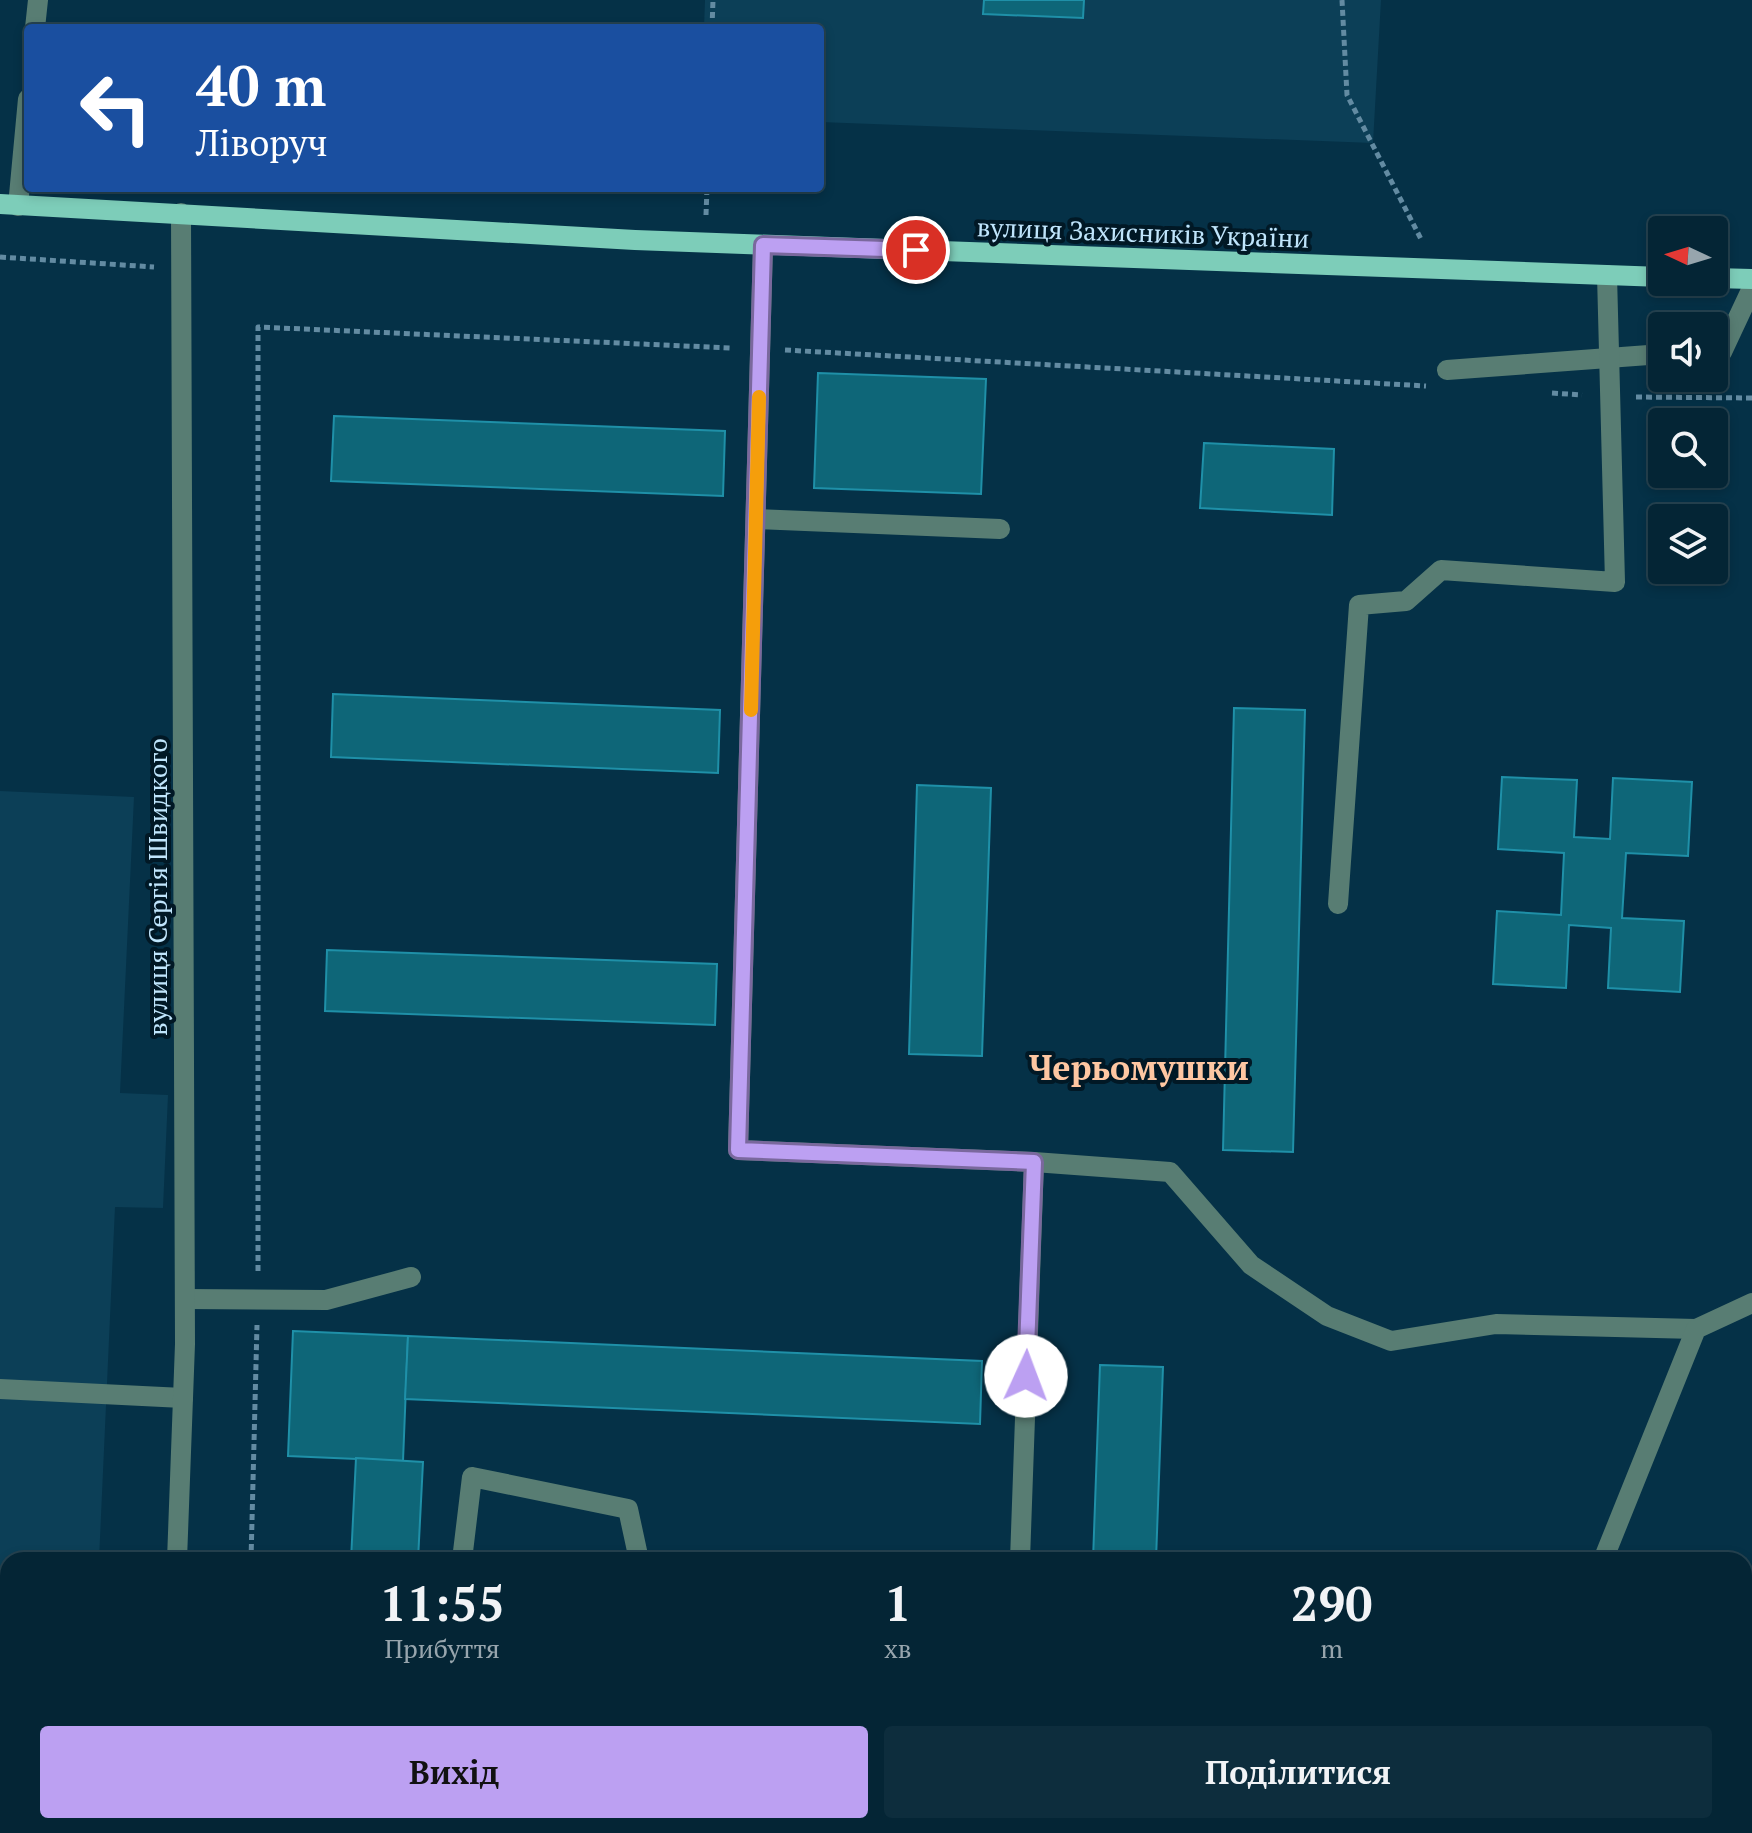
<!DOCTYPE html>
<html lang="uk">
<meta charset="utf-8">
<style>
body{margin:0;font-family:"PT Serif",serif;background:#0d2d3d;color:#f1f3f6;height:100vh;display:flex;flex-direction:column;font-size:30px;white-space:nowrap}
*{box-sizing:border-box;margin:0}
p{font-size:26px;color:#97a5ad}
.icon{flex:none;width:44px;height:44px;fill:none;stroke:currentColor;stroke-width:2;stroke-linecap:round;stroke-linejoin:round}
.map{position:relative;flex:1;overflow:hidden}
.sheet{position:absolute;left:0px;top:1552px;width:1752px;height:282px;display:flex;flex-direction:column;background:#042535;border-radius:24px 24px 0 0;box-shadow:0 4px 12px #0003,0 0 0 2px #254250}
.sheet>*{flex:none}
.guide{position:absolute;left:24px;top:24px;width:800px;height:168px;border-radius:8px;box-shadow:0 4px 12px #0003,0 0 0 2px #254250;background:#1a4fa0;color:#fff;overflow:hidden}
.needle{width:52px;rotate:274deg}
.fabs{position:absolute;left:1648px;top:216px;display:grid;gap:16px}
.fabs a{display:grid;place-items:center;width:80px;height:80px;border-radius:8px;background:#042535;box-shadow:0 4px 12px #0003,0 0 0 2px #254250;font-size:40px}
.pin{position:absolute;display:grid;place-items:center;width:68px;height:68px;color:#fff;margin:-34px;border:4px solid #fff;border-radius:50%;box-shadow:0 2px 8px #0007}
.me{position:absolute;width:88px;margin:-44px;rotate:2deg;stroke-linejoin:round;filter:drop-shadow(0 0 6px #0008)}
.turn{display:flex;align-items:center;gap:28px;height:168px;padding:0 40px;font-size:36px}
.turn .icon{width:104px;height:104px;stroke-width:2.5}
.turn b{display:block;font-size:56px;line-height:68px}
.eta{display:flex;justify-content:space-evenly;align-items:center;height:136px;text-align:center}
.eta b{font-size:48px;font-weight:700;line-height:56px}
.primary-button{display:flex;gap:16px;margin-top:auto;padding:16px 40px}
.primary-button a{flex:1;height:92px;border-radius:8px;background:#bca0f2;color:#111;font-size:32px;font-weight:700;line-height:92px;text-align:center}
.primary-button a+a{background:#0d2d3d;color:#f1f3f6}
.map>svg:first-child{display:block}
</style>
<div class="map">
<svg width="1752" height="1833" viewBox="0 0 1752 1833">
<rect width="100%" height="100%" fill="#053147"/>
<!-- built -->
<g fill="#0c3f57">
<path d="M705,0H1381L1373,143L820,122V28H704Z"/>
<path d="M0,791L134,797L120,1093L168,1095L163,1208L115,1207L99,1560H8V1826H87V1833H0Z"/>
</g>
<!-- green -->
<path fill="#513388" d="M0,1610H8V1826H80V1833H0Z"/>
<!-- building -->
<g fill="#0e6678" stroke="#1f90a8" stroke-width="2">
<path d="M984,0H1084L1083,18L983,14Z"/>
<path d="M818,373L986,379L981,494L814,488Z"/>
<path d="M334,416L725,431L723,496L331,481Z"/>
<path d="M1204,443L1334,449L1332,515L1200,508Z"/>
<path d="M333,694L720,710L718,773L331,757Z"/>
<path d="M1234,708L1305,710L1293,1152L1223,1150Z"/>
<path d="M1502,777L1577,780L1574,837L1610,839L1613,778L1692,782L1688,856L1626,853L1622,918L1684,921L1680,992L1608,988L1611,928L1569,925L1566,988L1493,984L1497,911L1561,915L1564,853L1498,849Z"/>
<path d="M917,785L991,788L982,1056L909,1054Z"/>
<path d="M327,950L717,964L715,1025L325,1011Z"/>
<path d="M293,1331L408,1336L403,1461L288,1456Z"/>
<path d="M408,1336L982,1361L980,1424L405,1399Z"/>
<path d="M1100,1365L1163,1367L1156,1560H1093Z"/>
<path d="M356,1458L423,1462L418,1560H351Z"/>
<rect x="1603" y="1826" width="70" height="7"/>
</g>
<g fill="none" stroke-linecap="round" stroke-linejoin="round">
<!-- path -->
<g stroke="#638ba2" stroke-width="5" stroke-dasharray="6 4" stroke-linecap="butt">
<path d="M1342,0L1347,95L1422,241"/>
<path d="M712,28L713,0"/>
<path d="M706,215L707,188"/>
<path d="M0,257L154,267"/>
<path d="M785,350L1426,386"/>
<path d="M1552,393L1582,395"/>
<path d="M1636,397L1752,398"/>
<path d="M258,1271V327L731,348"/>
<path d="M251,1560L257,1325"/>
<path d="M243,1833V1826"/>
</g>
<!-- minor -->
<g stroke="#587d73" stroke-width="20">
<path d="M35,28L38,0"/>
<path d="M18,206L28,99"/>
<path d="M763,245L738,1150L1034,1162L1020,1560"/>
<path d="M1714,352H1722L1752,288"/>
<path d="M1447,370L1662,354"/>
<path d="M756,519L1000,529"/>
<path d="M1338,904L1359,605L1406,601L1441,570L1615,582L1607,275"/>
<path d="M1034,1162L1170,1172L1251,1265L1327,1316L1391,1341L1496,1324L1696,1329"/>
<path d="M185,1299L326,1300L411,1277"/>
<path d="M0,1389L183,1398"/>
<path d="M177,1560L185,1344L181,213"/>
<path d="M462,1560L472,1477L628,1509L639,1560"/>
<path d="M1603,1560L1696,1329L1752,1303"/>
<path d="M167,1833V1826"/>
<path d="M442,1833L443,1826"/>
<path d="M913,1833L931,1826"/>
<path d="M1183,1833L1184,1826"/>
<path d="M1560,1833L1561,1826"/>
</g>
<!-- major -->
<g stroke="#7dcdb9" stroke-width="20">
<path d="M0,204L635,240L1662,277"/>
<path d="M1714,278L1752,279"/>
</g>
</g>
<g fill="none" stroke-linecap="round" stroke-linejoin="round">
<!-- route casing -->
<g stroke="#7a689d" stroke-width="20">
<path id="route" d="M916,250L763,245L738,1150L1034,1162L1026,1376"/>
</g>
<!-- route -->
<use href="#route" stroke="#bca0f2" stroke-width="14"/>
<!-- slow -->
<path stroke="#f59e0b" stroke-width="14" d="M751,710L759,397"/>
</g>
<g text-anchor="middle" stroke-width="8" stroke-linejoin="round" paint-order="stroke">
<!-- street labels -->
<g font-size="26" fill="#c0e5fc" stroke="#011825">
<text transform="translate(1143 233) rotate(2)" y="9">вулиця Захисників України</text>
<text transform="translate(158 887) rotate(-90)" y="9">вулиця Сергія Швидкого</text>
</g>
<!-- district labels -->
<g font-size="34" font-weight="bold" fill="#fec7a2" stroke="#011825">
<text x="1139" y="1080">Черьомушки</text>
</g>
</g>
</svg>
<div class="fabs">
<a><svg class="needle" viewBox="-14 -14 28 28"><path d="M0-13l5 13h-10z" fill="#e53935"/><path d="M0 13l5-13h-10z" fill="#97a5ad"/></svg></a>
<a><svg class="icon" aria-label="sound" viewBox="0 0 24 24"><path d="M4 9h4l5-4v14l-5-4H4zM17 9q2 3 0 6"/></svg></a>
<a><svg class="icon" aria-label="search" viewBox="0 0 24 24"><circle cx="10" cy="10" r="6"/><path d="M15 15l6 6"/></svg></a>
<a><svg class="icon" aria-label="layers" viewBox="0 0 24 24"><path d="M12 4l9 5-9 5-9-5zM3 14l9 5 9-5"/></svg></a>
</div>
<div class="pin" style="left:916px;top:250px;background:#d93025"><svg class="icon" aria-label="arrive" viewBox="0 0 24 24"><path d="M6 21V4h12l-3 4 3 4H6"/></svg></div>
<svg class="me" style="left:1026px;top:1376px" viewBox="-20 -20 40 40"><circle r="19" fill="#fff"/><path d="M0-13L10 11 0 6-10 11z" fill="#bca0f2"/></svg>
<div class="guide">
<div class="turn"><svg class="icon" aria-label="left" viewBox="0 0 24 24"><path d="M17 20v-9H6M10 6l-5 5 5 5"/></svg><div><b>40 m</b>Ліворуч</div></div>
</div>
<section class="sheet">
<div class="eta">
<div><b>11:55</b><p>Прибуття</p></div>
<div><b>1</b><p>хв</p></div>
<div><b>290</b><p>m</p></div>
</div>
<div class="primary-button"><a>Вихід</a><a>Поділитися</a></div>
</section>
</div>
